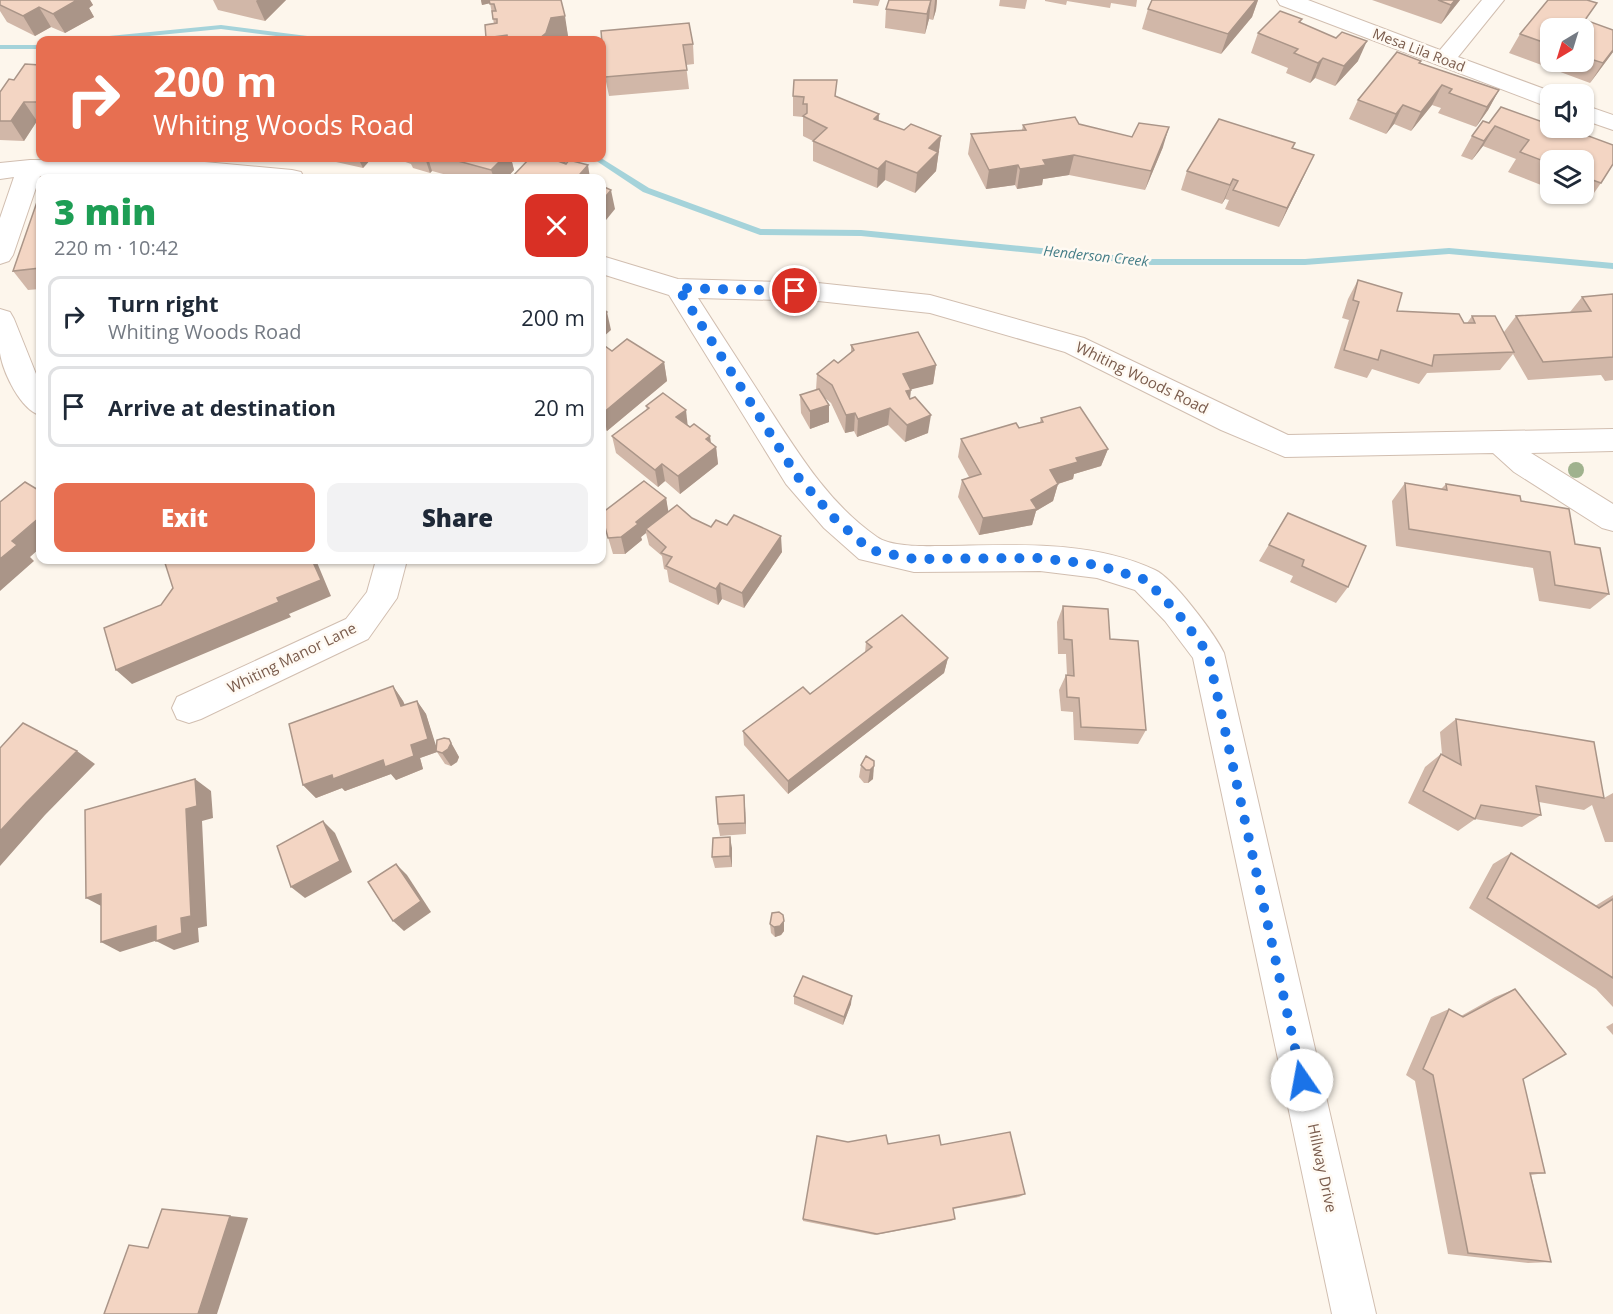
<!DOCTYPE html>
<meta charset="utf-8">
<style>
body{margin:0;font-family:"Open Sans",sans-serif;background:#f2f2f3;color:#1f2937;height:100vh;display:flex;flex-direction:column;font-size:22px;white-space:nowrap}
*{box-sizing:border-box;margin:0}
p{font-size:20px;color:#747a83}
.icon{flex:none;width:33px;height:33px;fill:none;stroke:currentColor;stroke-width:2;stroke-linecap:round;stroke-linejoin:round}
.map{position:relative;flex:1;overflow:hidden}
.sheet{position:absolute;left:36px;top:174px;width:570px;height:390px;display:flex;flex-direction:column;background:#fff;border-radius:12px;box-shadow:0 2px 4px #0004}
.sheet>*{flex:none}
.guide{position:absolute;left:36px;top:36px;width:570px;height:126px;border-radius:12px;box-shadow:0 2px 4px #0004;background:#e76f51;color:#fff;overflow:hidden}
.needle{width:39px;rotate:218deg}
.fabs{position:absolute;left:1540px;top:18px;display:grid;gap:12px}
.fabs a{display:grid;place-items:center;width:54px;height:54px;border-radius:12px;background:#fff;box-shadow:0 2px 4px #0004;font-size:30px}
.pin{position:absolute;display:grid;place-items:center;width:51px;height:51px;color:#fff;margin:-26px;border:3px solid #fff;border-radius:50%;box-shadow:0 2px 6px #0007}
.me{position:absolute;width:66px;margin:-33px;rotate:348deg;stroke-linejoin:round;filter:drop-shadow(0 0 4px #0008)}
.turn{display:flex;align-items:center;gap:21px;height:126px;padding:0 18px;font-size:27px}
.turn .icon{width:78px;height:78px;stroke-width:2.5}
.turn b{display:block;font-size:42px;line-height:51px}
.round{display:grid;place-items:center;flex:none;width:63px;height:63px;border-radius:12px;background:#f2f2f3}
.headline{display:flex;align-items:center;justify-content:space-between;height:102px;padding:0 18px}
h1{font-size:36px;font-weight:800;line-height:45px;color:#1e9e55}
.cta{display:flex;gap:12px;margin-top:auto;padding:12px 18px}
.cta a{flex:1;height:69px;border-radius:12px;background:#e76f51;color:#fff;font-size:24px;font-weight:800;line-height:69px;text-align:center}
.cta a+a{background:#f2f2f3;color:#1f2937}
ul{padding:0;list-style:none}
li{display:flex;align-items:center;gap:18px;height:81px;margin:0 12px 9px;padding:0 6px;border:3px solid #e0e1e3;border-radius:12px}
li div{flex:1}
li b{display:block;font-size:22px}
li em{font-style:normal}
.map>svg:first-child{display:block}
</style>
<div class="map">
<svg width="1613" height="1314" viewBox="0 0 1613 1314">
<rect width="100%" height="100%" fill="#fdf6ec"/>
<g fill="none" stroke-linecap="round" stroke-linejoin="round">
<!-- stream -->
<g fill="#a5d3da" fill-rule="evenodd">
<path d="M221,25L323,38L327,40H308L221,29L108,40H85L89,38Z"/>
<rect x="0" y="45" width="40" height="4"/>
<path d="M592,158H601L649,188L761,229L861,230L1151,259H1305L1449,248L1613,263V269L1449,254L1305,265H1151L861,236L760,235L643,192Z"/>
</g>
<!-- minor casing -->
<g stroke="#d1beb0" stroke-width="2">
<g id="minor">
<path d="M1277,0H1308L1440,50L1482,0H1504L1458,57L1558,94H1551V107L1543,105L1280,5Z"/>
<path d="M1584,105L1613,115V130L1584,120Z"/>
<path d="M30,160L194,161L292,170L301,172L304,178L40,176L13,255L9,261L0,264V218L14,177L0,179V163Z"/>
<path d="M602,256L678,279L818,283L930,295L1084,338L1288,435L1613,429V451L1531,453L1613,504V531L1602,528L1514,472L1493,453L1285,457L1221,430L1065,352L930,313L818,301L698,298C721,334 744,369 767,405C798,453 829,504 877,537C892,548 930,546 948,546C1017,545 1091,540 1155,570C1173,578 1215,634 1224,653L1376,1314H1332L1193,658L1165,621L1135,590L1097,578L1040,571L914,572L859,559L824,528L786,484L669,295L602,274Z"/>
<path d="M0,309L10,312L14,319L40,384V415C21,410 3,373 0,353C0,339 0,323 0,309Z"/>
<path d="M376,560H407L397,598L368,639L201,719L189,723L177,719L172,708L177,697L346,619L367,592Z"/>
</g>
</g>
<!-- minor -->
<use href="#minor" fill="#fff" fill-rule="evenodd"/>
</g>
<!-- trees -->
<circle fill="#a0b28e" cx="1576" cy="470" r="8"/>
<!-- wall -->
<g fill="#d1b7a8" fill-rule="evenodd">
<path d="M0,0H90L93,5L89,8L94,17L65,33L51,27L35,36L7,22L0,11Z"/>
<path d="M213,0H286L265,21L218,10Z"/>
<path d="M481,0H561L568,36L555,38L494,24L490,3L482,5Z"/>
<path d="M853,0H880L878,6L853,3Z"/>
<path d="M931,0H937L936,10L933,20L929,19L925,34L885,28L886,9Z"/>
<path d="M1000,0H1027L1025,9L999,6Z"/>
<path d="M1045,0H1137L1136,7L1111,3L1110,8L1067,1L1066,5L1045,1Z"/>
<path d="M1152,0H1258L1252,17L1221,54L1142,29L1148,9Z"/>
<path d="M1372,0H1460L1441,24Z"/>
<path d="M1302,19L1300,23L1358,61L1335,86L1315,78L1310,83L1286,73L1288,68L1251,53L1258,33Z"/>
<path d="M1586,21L1613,52L1590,83L1509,53L1520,34ZM1551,28H1584V62H1551Z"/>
<path d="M601,31L693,44L694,64L686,65L689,89L609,96L605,77Z"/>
<path d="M1421,61L1420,63L1499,90L1488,110L1476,127L1438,113L1441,108L1432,105L1411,131L1394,124L1386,134L1349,119L1358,100Z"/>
<path d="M40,65V121H37L24,141L0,140V92L14,80Z"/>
<path d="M793,96H836L879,121L904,130L941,136L936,171L915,193L885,180L877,188L813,161V141L803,136V117L793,116Z"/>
<path d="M1489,123L1584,137L1601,183L1587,203L1563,194H1584V160H1551V189L1508,172L1516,159L1483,146L1472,160L1461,156L1472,136Z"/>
<path d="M1079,124L1163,147L1145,190L1069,175L1043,179L1042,185L1017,189L1015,185L986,189L968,154L971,134L1022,130L1023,125Z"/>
<path d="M1295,143L1293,148L1314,155L1279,227L1225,209L1229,200L1225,199L1222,204L1181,190L1187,171Z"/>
<path d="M335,158H372L363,168L336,162Z"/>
<path d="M396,158H511L514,170L507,178H458L432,171L430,173L413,168L411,164L397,159Z"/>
<path d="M40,198V289L28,290L13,271Z"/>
<path d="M1358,280L1397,311L1464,323H1467L1472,316L1504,332L1516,316L1570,312L1582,297L1613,294V380L1605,381L1601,375L1528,380L1513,354L1500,370L1427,373L1419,384L1372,369L1367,378L1334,368L1349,320L1342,318L1348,299Z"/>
<path d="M602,344L612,351L664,362L667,381L607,431L602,426Z"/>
<path d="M851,345L936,365L933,384L910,389V399L928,433L905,442L888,425L857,437L854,431L845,433L831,403L825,398L829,422L810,429L801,413L800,395L816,390L817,374L838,363L851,352Z"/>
<path d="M646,406L688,425L716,447L718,464L680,494L665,481L658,487L616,453L612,436L647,410Z"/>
<path d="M1041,418L1108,449L1101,466L1074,474L1073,479L1058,484L1053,501L1036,511L1032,525L979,535L958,497L962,480L969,477L958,457L961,439L1019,428L1040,422Z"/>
<path d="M1405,483L1441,489L1446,484L1521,501L1575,544L1609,594L1590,609L1539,601L1533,568L1396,546L1392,501Z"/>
<path d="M666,498L668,512L692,518L711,527L782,552L744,608L722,599L718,605L669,582L667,570L664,569L662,556L649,545L646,533L641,537L642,540L625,554H613L602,517Z"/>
<path d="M1288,513L1348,587L1336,603L1290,582L1293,576L1259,561Z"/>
<path d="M1063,606L1110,639L1146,730L1138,744L1074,740L1073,712L1061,711L1059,690L1066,675H1067L1066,654H1058L1057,622Z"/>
<path d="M866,642L948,658L944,673L788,794L744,745L743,731L810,694L865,653Z"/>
<path d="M393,686L403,701L405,705L417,701L426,714L436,748L449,739L459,757L457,762L451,766L445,764L437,752L420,758L423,769L396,780L391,774L345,791L342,788L316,798L303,785Z"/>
<path d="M1456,719L1604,798L1613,793V842H1605L1592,805L1584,810L1539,802L1541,815L1522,827L1475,819L1458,831L1408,803L1425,767L1441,754H1442L1440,732Z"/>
<path d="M866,756L873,779L868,783H864L859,777L861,765Z"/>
<path d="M745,807L746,834L720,836L718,824Z"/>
<path d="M732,848V867L715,868L712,857Z"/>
<path d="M1511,853L1595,906L1613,895V1007L1596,989L1469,908L1493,864Z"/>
<path d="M770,924L784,931L781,935L775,937L771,933Z"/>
<path d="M1515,989L1523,1079L1545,1173L1531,1175L1551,1262L1528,1263L1448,1254L1415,1081L1406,1075L1431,1017L1449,1009L1461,1016L1495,997Z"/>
<path d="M794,996L851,1004L843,1025L794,1004Z"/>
<path d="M1613,1023V1035L1606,1027Z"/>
<path d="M848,1142L888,1144L941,1145L1025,1194L1019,1197L953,1209L955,1219L951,1221L875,1235L803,1221V1219Z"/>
</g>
<!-- shaded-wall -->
<g fill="#aa9588">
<path d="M76,0H90L93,5L89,8L94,17L65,33L53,14Z"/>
<path d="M257,0H286L265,21L256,1Z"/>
<path d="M481,0H490L491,3L482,5Z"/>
<path d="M931,0L929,19L925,34L927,14Z"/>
<path d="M935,0H937L936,10L933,20Z"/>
<path d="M1256,0H1258L1252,17L1221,54L1228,34Z"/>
<path d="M1455,0H1460L1441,24L1451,5Z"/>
<path d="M39,7L51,27L35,36L23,16Z"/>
<path d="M565,16L568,36L555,38L554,40H530L551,18Z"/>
<path d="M507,35L509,40H487L486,38Z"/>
<path d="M1367,41L1358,61L1335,86L1344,66Z"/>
<path d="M1613,50V52L1590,83L1603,63Z"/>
<path d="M1323,58L1315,78L1310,83L1318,63Z"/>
<path d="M1442,85L1432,105L1411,131L1421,112Z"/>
<path d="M1499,90L1488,110L1476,127L1487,107Z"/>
<path d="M24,102L37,121L24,141L11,121Z"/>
<path d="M1403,105L1394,124L1386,134L1396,114Z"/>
<path d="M879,114L878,133L874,119Z"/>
<path d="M1495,126L1483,146L1472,160L1484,141Z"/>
<path d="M1169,127L1163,147L1145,190L1151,171Z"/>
<path d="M941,136L936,171L915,193L917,173L929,148Z"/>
<path d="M1074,155L1069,175L1043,179L1042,185L1017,189L1020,169L1043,160Z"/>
<path d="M1314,155L1305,174L1279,227L1287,208Z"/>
<path d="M358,158H372L363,168Z"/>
<path d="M425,158H428L432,171L430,173Z"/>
<path d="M503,158H511L514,170L507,178H494L491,170Z"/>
<path d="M557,158H565L567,170L555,160Z"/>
<path d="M886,161L885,180L877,188L878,169Z"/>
<path d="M588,165L590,178L580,174Z"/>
<path d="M1018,165L1015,185L986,189L989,170Z"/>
<path d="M1233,179L1225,199L1222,204L1230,185Z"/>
<path d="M603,181L606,196L611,190L615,209L602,225V183Z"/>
<path d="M607,312L611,330L602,338V316Z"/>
<path d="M664,362L667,381L607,431L603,413Z"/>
<path d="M936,365L933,384L901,392L903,374Z"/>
<path d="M911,390L909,408L906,391Z"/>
<path d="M829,405V422L810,429V411Z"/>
<path d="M890,408L888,425L857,437L858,419Z"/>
<path d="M686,410L688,428L676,417Z"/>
<path d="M855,413L854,431L845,433L846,415Z"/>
<path d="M931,415L928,433L905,442L907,425Z"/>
<path d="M710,436L712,450L716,447L718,464L680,494L678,476L706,439Z"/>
<path d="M1108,449L1101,466L1074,474L1073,479L1045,488L1050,470L1076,458Z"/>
<path d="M662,464L665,481L658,487L655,470Z"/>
<path d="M1058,484L1053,501L1036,511L1032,525L979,535L983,518L1031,500Z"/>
<path d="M666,498L669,515L646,529V533L641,537L642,540L625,554L621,537L636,522Z"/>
<path d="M40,517V548L30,557L34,561L0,591V559L12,541Z"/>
<path d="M781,536L782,552L744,608L742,593Z"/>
<path d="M312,560H316L331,596L289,614L291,617L132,684L116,670L277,598Z"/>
<path d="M720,583L722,599L718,605L716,589Z"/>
<path d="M948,658L944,673L788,794V781Z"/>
<path d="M393,686L403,701L411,720L401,706Z"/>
<path d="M417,701L426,714L438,752L436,751L437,752L420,758L423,769L396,780L391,774L345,791L342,788L316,798L303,785L411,745Z"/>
<path d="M449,739L459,757L457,762L451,766L442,753Z"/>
<path d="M77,751L95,764L45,815L0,866V831L26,803Z"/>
<path d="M874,766L873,779L868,783L870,770Z"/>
<path d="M195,779L211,791L213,818L202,821L207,926L198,928L199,942L174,950L156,941L181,918L186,809Z"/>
<path d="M744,795L745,807L746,834L745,823Z"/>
<path d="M323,821L335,833L352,872L305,898L291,887Z"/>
<path d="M730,837L732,848V867L730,856Z"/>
<path d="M396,864L407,875L431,912L404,931L393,921Z"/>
<path d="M101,894L105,908L86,898Z"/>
<path d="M784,921V931L781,935L775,937L774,927Z"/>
<path d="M156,926L174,935L120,952L101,942Z"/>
<path d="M852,996L851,1004L843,1025L844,1017Z"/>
<path d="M230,1216L248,1218L217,1314H198Z"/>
</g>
<!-- building -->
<g fill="#f3d5c3" stroke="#aa9588" stroke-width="1.5">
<path d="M0,0H77L53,14L39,7L23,16L0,5Z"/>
<path d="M489,0H561L565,16L551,18L546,33L540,38L530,40H508L507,35L486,38L485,25L497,23V19H493L492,11H496L494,4H490Z"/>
<path d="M889,0H931L927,14L886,9Z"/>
<path d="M1152,0H1256L1228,34L1148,9Z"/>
<path d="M1438,0H1455L1451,5Z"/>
<path d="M1548,0H1587L1597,3L1585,20L1613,30V50L1603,63L1584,57V28H1551V45L1520,34Z"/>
<path d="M1280,11L1302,19L1299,22L1336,38L1342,32L1367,41L1344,66L1323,58L1318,63L1294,53L1298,49L1258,33Z"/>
<path d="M689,23L693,44L683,45L687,70L605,77L601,31Z"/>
<path d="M1397,52L1421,61L1419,63L1499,90L1487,107L1449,93L1452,89L1442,85L1421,112L1403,105L1396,114L1358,100Z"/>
<path d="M25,64L40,65V102H24L11,121H0V92L9,79L14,80Z"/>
<path d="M794,80H837L835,96L879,114L874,119L904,130L911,124L941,136L929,148L938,152L917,173L886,161L878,169L813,141L827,128L803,116L807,113V104H803L804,97L793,96Z"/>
<path d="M1501,107L1551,125V128H1558L1584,137L1586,135L1613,145V164L1601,183L1584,177V160H1551V164L1520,152L1529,140L1495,126L1484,141L1472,136L1483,121L1489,123Z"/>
<path d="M1075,117L1079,124L1132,137L1139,123L1169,127L1151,171L1074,155L1043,160L1046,165L1020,169L1018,165L989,170L971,134L1026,130L1023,125Z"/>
<path d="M1219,119L1295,143L1292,148L1314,155L1287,208L1233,190L1238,181L1233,179L1230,185L1187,171Z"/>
<path d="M447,158H503L491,170Z"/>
<path d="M530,158H557L555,160L566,164L569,160L588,165L580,174L594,178H511Z"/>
<path d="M602,186L611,190L602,201Z"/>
<path d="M40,198V268L13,271L38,199Z"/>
<path d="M1358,280L1402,293L1397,311L1459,314L1464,323H1475L1472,316H1495L1514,352L1434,355L1432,366L1381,350L1378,360L1344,350L1359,302L1353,300Z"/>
<path d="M1613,294V357L1543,362L1516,316L1591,311L1582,297Z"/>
<path d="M602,308L607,312L602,316Z"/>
<path d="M918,332L936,365L903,374L911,390L906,391L910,399L915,397L931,415L907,425L890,408L858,419L855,413L846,415L832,385L817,374L834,360L838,363L854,350L851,345Z"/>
<path d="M627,339L664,362L603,413L602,412V344L612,351Z"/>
<path d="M819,389L829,405L810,411L800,395Z"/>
<path d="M663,393L686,410L676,417L690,427L694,424L710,436L706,439L716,447L678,476L662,464L655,470L612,436L649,408L646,406Z"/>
<path d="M1080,407L1108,449L1076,458L1078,462L1050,470L1058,484L1031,500L1037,509L983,518L962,480L981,474L961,439L1016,423L1019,428L1043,422L1041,418Z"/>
<path d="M644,481L666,498L636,522L638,524L621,537L608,538L602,516V513Z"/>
<path d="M25,482L40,491V517L12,541L17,545L0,559V502Z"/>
<path d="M1405,483L1447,490L1446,484L1520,496L1521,501L1569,509L1575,544L1600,548L1609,594L1555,585L1550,552L1409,529Z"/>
<path d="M677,505L692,518L711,527L716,520L727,525L734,515L781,536L742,593L720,583L716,589L666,566L672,557L661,553L666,547L646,529Z"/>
<path d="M1288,513L1366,546L1348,587L1302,566L1304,560L1269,545Z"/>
<path d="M164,560H312L321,580L277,598L279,602L116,670L104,628L161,605L173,588Z"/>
<path d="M1063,606L1108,609L1110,639L1138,641L1146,730L1081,727L1079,698L1067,697L1066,675L1074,676L1072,640L1064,639Z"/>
<path d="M902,615L948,658L788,781L743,731L803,687L810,694L872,647L866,642Z"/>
<path d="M393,686L401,706L417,701L428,739L411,745L414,756L385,767L383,760L333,779L332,775L303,785L289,724Z"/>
<path d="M1456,719L1594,742L1604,798L1536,786L1541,815L1481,805L1475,819L1423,791L1441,754L1461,765Z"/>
<path d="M23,723L77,751L26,803L0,831V748Z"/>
<path d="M444,738L449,739L451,743L448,749L442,753L436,751L437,740Z"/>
<path d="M866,756L874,761V766L870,770H866L861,765Z"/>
<path d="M195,779L197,806L186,809L191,916L181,918L182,933L156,941V926L101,942V894L86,898L85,810Z"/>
<path d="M744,795L745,823L718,824L716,797Z"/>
<path d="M323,821L340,861L291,887L277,846Z"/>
<path d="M730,837V856L712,857L713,838Z"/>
<path d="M1511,853L1599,908L1613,899V978L1487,898Z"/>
<path d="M396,864L421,901L393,921L368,882Z"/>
<path d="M779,912L783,915L784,921L780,926L774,927L770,924L772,913Z"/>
<path d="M803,976L852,996L844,1017L794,996Z"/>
<path d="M1515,989L1566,1054L1523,1079L1545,1173H1530L1551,1262L1468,1253L1433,1075L1423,1069L1449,1009L1463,1017Z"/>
<path d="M1010,1132L1025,1194L953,1208L955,1219L877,1234L803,1219L817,1136L848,1142L886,1135L888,1144L939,1135L941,1145Z"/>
<path d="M162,1209L230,1216L198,1314H104L129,1245L148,1248Z"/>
</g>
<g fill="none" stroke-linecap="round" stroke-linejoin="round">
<!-- route -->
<path stroke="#1a73e8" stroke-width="10" stroke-dasharray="0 18" d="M795,291L678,288L797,476L835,519L870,550L914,559L1040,558L1097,565L1146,580L1176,611L1208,653L1302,1080"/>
</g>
<g text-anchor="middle" stroke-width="5" stroke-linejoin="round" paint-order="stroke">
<!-- far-street labels -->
<g font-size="14" fill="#7a5c4d" stroke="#fffaf3">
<text transform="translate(1419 50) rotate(21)" y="5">Mesa Lila Road</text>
</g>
<!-- far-water labels -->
<g font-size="14" font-style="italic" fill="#437c86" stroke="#fffaf3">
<text transform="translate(1096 256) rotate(6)" y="5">Henderson Creek</text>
</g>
<!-- street labels -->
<g font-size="15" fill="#7a5c4d" stroke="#fffaf3">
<text transform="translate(1142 378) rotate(26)" y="5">Whiting Woods Road</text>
<text transform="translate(292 658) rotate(-26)" y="5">Whiting Manor Lane</text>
<text transform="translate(1322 1168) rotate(78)" y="5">Hillway Drive</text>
</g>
</g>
</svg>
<div class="fabs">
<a><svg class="needle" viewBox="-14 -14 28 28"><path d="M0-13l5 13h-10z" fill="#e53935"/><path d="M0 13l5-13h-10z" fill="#747a83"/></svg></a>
<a><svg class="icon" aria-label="sound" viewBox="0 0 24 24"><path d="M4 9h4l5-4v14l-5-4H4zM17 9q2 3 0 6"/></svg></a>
<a><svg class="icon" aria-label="layers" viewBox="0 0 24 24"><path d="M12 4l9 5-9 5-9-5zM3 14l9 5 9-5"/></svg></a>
</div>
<div class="pin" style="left:795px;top:291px;background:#d93025"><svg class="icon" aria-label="arrive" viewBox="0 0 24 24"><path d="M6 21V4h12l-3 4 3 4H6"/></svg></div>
<svg class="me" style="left:1302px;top:1080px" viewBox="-20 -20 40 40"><circle r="19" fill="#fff"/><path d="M0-13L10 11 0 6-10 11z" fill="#1a73e8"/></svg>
<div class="guide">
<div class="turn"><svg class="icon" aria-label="right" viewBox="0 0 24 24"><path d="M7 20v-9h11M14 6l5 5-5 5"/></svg><div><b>200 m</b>Whiting Woods Road</div></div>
</div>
<section class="sheet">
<div class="headline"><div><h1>3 min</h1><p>220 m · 10:42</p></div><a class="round" style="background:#d93025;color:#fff"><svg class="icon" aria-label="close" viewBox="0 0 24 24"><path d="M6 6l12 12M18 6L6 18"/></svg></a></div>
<ul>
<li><svg class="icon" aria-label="right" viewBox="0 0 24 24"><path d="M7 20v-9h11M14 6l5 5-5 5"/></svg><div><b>Turn right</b><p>Whiting Woods Road</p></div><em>200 m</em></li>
<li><svg class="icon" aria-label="arrive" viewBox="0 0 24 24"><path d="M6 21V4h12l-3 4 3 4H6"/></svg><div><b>Arrive at destination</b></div><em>20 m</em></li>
</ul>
<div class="cta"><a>Exit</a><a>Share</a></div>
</section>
</div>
